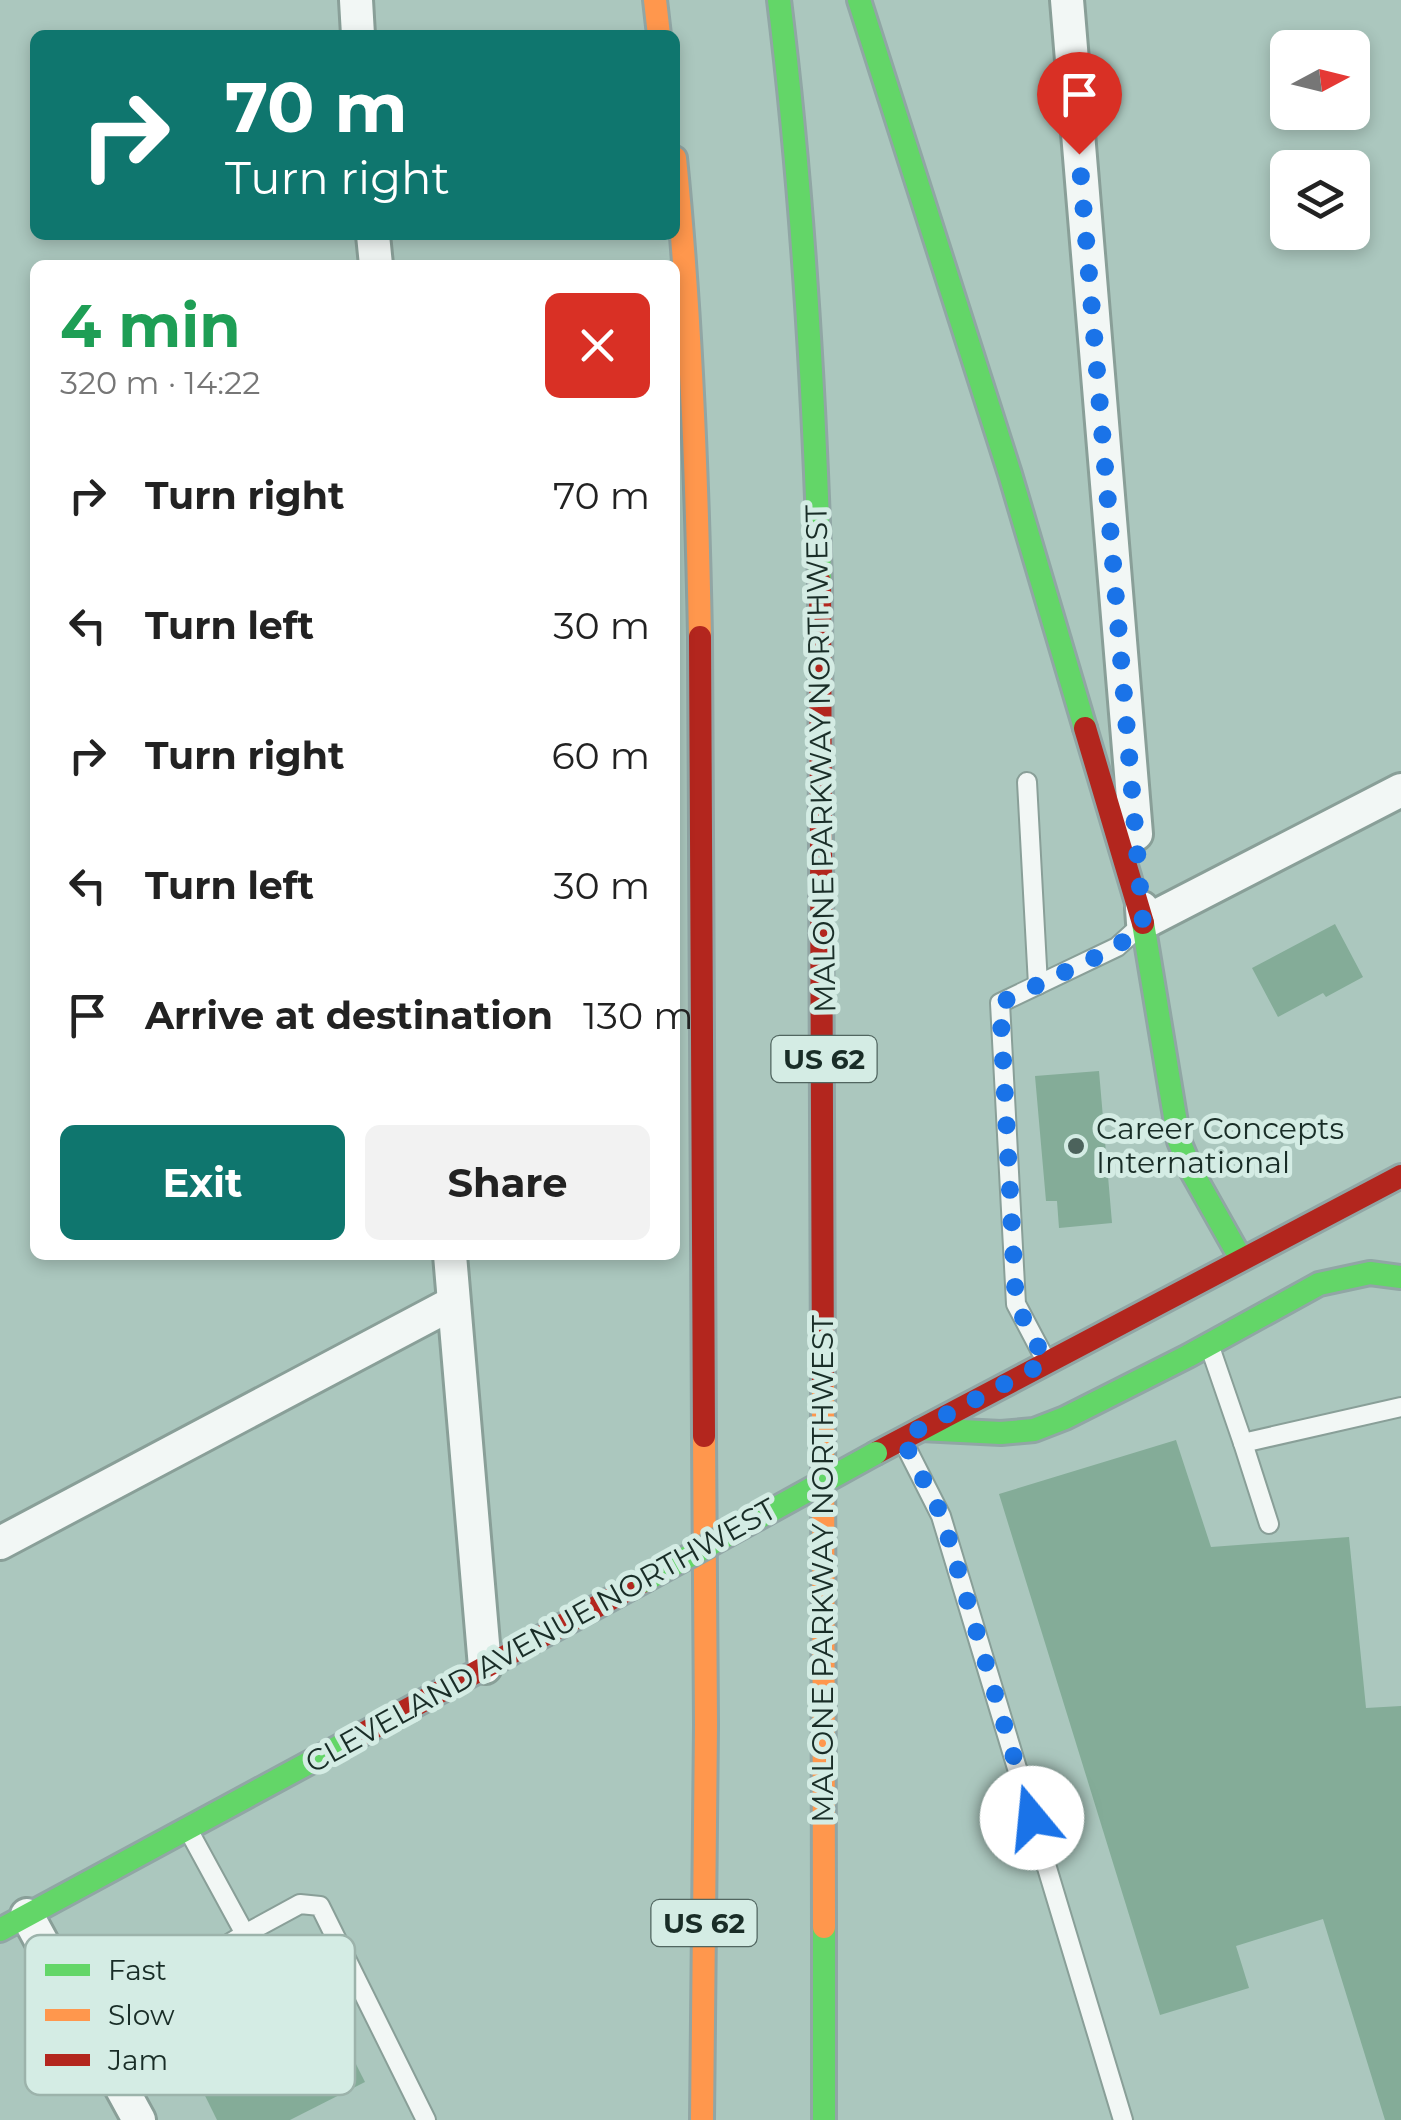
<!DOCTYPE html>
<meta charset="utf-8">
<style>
body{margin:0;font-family:Montserrat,sans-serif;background:#f2f2f2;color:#222;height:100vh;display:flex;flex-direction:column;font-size:38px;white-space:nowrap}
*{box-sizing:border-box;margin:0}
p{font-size:32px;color:#767676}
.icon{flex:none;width:55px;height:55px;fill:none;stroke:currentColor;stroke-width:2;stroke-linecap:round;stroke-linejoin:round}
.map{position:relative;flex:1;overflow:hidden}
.panel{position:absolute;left:30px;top:260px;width:650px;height:1000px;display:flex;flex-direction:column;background:#fff;border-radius:15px;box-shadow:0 5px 15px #0003}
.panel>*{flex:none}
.guide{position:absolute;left:30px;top:30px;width:650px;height:210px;border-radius:15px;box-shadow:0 5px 15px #0003;background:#0f766e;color:#fff;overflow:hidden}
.needle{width:65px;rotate:83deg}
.buttons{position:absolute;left:1270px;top:30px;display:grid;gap:20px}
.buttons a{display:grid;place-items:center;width:100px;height:100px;border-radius:15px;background:#fff;box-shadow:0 5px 15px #0003;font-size:50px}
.pin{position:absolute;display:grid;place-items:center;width:85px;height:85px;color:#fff;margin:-102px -42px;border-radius:50% 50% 50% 0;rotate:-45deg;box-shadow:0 0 10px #0007}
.pin .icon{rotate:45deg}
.me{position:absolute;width:110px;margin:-55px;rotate:343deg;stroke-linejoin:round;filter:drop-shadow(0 0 8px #0008)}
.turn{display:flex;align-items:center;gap:35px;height:210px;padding:0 30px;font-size:45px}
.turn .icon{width:130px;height:130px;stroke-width:2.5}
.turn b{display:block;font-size:70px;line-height:85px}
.round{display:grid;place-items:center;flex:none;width:105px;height:105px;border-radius:15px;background:#f2f2f2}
.head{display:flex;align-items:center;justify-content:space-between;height:170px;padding:0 30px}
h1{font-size:60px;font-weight:700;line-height:75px;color:#1e9e55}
.action{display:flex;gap:20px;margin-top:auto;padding:20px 30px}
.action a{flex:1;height:115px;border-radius:15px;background:#0f766e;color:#fff;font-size:40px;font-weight:700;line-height:115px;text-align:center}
.action a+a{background:#f2f2f2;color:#222}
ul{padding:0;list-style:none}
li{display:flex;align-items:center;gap:30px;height:130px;padding:0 30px}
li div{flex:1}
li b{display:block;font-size:38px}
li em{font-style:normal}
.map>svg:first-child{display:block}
</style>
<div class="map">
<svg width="1401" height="2120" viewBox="0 0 1401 2120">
<rect width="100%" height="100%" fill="#abc7be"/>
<!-- building -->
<g fill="#84ac98">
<path d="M1335,924L1363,977L1326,997L1323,993L1278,1017L1252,968Z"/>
<path d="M1099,1071L1112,1223L1059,1228L1057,1201H1046L1035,1076Z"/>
<path d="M1176,1440L1211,1547L1349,1537L1366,1708L1401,1706V2120H1385L1323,1919L1236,1946L1249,1988L1160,2015L999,1494Z"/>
<path d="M309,1971L365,2082L290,2120H217L177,2039Z"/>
</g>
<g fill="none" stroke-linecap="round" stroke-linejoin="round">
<!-- lane casing -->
<g stroke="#899f98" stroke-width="22">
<g id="lane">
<path d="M1027,782L1038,985"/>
<path d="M1211,1350L1243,1443L1401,1407"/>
<path d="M1044,1357L1016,1304L1000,1003L1117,947L1137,929"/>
<path d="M904,1443L941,1516L1123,2120"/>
<path d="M1243,1443L1269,1524"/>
<path d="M245,1934L300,1904L320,1906L426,2120"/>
<path d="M89,2029L245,1934L190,1833"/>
</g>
</g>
<!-- street casing -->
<g stroke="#899f98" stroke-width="38">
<g id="street">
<path d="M356,0L358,35"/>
<path d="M1067,0L1136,834"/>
<path d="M373,235L376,265"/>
<path d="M1142,908L1143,923L1401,790"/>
<path d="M450,1255L485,1667"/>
<path d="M0,1543L453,1303"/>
<path d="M27,1915L139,2120"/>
</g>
</g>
<!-- fast casing -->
<g stroke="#91a6a5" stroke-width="28">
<g id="fast">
<path d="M779,0C803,194 814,387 820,582"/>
<path d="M859,0L1010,474L1085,728"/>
<path d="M1143,923L1179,1141L1192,1172L1241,1259"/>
<path d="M921,1429L1001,1433L1034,1430L1065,1418L1188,1356L1319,1284L1370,1273L1401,1277"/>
<path d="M824,1927V2120"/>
<path d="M0,1930L353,1739"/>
</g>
</g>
<!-- slow casing -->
<g stroke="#91a6a5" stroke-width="28">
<g id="slow">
<path d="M655,0L659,35"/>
<path d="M675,158C691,318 697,476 700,637"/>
<path d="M823,1381L824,1927"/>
<path d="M702,2120L706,1725L704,1436"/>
</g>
</g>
<!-- jam casing -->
<g stroke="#91a6a5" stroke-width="28">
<g id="jam">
<path d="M820,582L823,1381"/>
<path d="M700,637L704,1436"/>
<path d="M1085,728L1143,923"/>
<path d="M876,1453L1401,1176"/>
<path d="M353,1739L644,1581"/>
</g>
</g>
<!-- lane -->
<use href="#lane" stroke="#f2f7f5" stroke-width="18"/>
<!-- street -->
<use href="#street" stroke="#f2f7f5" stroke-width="32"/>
<!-- fast -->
<use href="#fast" stroke="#63d668" stroke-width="22"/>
<!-- slow -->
<use href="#slow" stroke="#ff974d" stroke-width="22"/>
<!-- jam -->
<use href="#jam" stroke="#b3261e" stroke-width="22"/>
<!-- fast-bridge casing -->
<g stroke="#91a6a5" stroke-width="28" stroke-linecap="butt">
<path id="fast-bridge" d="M644,1581L876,1453"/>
</g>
<!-- fast-bridge -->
<use href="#fast-bridge" stroke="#63d668" stroke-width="22"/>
</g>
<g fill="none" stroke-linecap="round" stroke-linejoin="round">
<!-- route -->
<path stroke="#1a73e8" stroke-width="18" stroke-dasharray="0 32.4" d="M1032,1818L942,1516L902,1438L1046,1362L1016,1304L1000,1003L1117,947L1143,923L1079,154"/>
</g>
<!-- markers -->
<circle fill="#4c635c" stroke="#d4ece4" stroke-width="4" cx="1076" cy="1146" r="10"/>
<g text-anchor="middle" stroke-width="10" stroke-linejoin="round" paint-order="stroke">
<!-- shield labels -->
<g fill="#d4ece4" stroke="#516660" stroke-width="2.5">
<rect x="771.5" y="1036" width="105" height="46" rx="8"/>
<rect x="651.5" y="1900" width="105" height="46" rx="8"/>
</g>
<g font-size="28" font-weight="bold" fill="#192d27">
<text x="824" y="1069">US 62</text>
<text x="704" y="1933">US 62</text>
</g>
<!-- street labels -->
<g font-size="30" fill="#192d27" stroke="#d4ece4">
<text transform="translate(821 759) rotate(-91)" y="10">MALONE PARKWAY NORTHWEST</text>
<text transform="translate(823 1569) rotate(-90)" y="10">MALONE PARKWAY NORTHWEST</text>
<text transform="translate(541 1636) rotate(-29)" y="10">CLEVELAND AVENUE NORTHWEST</text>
</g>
<!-- poi labels -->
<g font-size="30" fill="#192d27" stroke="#d4ece4" text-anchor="start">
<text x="1096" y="1139">Career Concepts<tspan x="1096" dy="34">International</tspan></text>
</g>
</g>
<!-- legend -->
<rect x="25" y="1935" width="330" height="160" rx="15" fill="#d4ece4" stroke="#9cb3ab" stroke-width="2.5"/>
<rect x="45" y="1964" width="45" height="12" fill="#63d668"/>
<rect x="45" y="2009" width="45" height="12" fill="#ff974d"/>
<rect x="45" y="2054" width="45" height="12" fill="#b3261e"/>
<g font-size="28" fill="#192d27">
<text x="108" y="1980">Fast</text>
<text x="108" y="2025">Slow</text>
<text x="108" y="2070">Jam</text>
</g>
</svg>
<div class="buttons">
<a><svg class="needle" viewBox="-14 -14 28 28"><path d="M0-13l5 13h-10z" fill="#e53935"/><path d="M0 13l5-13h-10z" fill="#767676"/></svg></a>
<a><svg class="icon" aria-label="layers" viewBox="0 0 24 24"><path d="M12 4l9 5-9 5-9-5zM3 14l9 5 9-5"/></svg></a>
</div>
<div class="pin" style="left:1079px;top:154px;background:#d93025"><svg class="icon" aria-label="arrive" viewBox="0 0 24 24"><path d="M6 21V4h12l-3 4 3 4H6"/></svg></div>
<svg class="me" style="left:1032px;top:1818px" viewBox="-20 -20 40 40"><circle r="19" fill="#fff"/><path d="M0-13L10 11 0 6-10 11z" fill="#1a73e8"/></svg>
<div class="guide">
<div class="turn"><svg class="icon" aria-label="right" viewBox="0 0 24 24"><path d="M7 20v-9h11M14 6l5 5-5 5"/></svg><div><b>70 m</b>Turn right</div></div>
</div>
<section class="panel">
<div class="head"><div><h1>4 min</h1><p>320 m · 14:22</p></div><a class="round" style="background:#d93025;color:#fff"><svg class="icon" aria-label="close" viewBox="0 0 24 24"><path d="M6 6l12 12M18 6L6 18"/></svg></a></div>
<ul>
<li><svg class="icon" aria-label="right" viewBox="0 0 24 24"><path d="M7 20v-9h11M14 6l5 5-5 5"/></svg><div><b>Turn right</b></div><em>70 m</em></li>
<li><svg class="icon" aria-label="left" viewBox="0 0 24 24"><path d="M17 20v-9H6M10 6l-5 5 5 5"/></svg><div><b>Turn left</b></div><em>30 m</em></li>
<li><svg class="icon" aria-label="right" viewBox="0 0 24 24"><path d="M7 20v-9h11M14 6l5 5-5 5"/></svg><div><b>Turn right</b></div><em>60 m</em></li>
<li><svg class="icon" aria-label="left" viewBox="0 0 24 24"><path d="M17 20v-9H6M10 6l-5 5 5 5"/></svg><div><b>Turn left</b></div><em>30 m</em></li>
<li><svg class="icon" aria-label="arrive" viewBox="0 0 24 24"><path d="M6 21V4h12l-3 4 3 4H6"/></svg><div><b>Arrive at destination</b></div><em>130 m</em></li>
</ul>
<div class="action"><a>Exit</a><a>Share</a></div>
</section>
</div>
